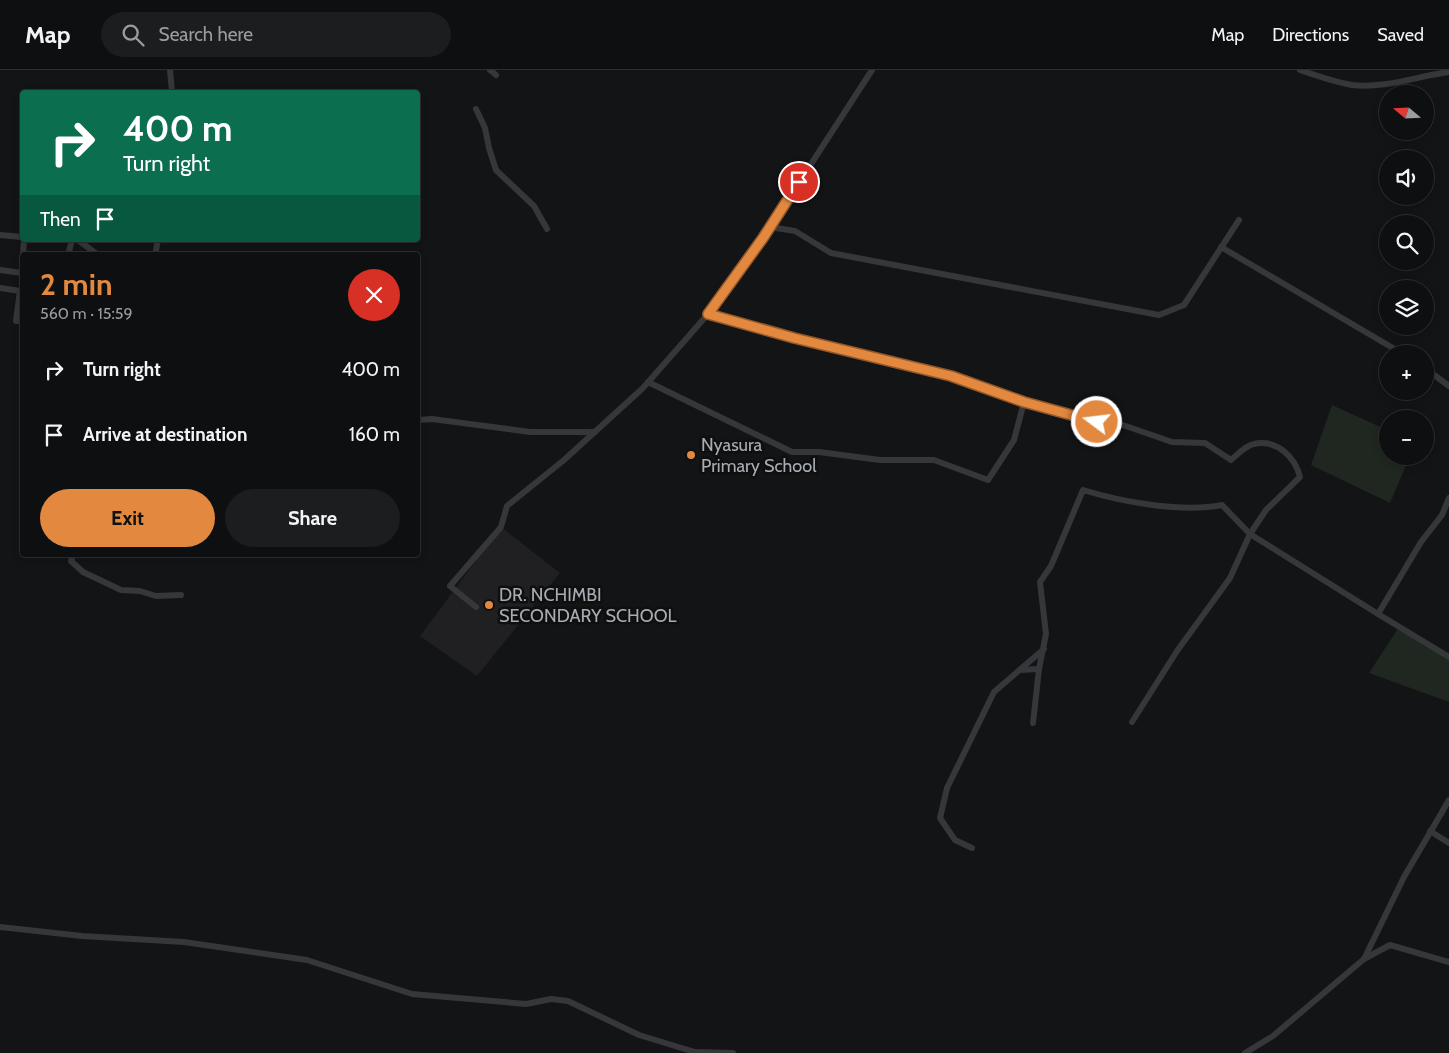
<!DOCTYPE html>
<meta charset="utf-8">
<style>
body{margin:0;font-family:Cabin,sans-serif;background:#1c1d1e;color:#f1f3f6;height:100vh;display:flex;flex-direction:column;font-size:19px;white-space:nowrap}
*{box-sizing:border-box;margin:0}
p{font-size:16px;color:#9b9c9f}
.icon{flex:none;width:28px;height:28px;fill:none;stroke:currentColor;stroke-width:2;stroke-linecap:round;stroke-linejoin:round}
.map{position:relative;flex:1;overflow:hidden}
.drawer{position:absolute;left:20px;top:182px;width:400px;height:305px;display:flex;flex-direction:column;background:#0e0f10;border-radius:5px;box-shadow:0 2px 8px #0003,0 0 0 1px #2e2f30}
.drawer>*{flex:none}
.hud{position:absolute;left:20px;top:20px;width:400px;height:152px;border-radius:5px;box-shadow:0 2px 8px #0003,0 0 0 1px #2e2f30;background:#0b6e4f;color:#fff;overflow:hidden}
.needle{width:32px;rotate:289deg}
.buttons{position:absolute;left:1379px;top:15px;display:grid;gap:10px}
.buttons a{display:grid;place-items:center;width:55px;height:55px;border-radius:50%;background:#0e0f10;box-shadow:0 2px 8px #0003,0 0 0 1px #2e2f30;font-size:25px}
.pin{position:absolute;display:grid;place-items:center;width:42px;height:42px;color:#fff;margin:-21px;border:2px solid #fff;border-radius:50%;box-shadow:0 1px 5px #0007}
.me{position:absolute;width:55px;margin:-28px;rotate:285deg;stroke-linejoin:round;filter:drop-shadow(0 0 4px #0008)}
.turn{display:flex;align-items:center;gap:18px;height:105px;padding:0 20px;font-size:22px}
.turn .icon{width:65px;height:65px;stroke-width:2.5}
.turn b{display:block;font-size:35px;line-height:42px}
.then{display:flex;align-items:center;height:48px;padding:0 20px;background:#0003;gap:10px;font-size:19px}
.round{display:grid;place-items:center;flex:none;width:52px;height:52px;border-radius:26px;background:#1c1d1e}
.summary{display:flex;align-items:center;justify-content:space-between;height:85px;padding:0 20px}
h1{font-size:30px;font-weight:700;line-height:38px;color:#e2883f}
.primary-button{display:flex;gap:10px;margin-top:auto;padding:10px 20px}
.primary-button a{flex:1;height:58px;border-radius:30px;background:#e2883f;color:#111;font-size:20px;font-weight:700;line-height:58px;text-align:center}
.primary-button a+a{background:#1c1d1e;color:#f1f3f6}
ul{padding:0;list-style:none}
li{display:flex;align-items:center;gap:15px;height:65px;padding:0 20px}
li div{flex:1}
li b{display:block;font-size:19px}
li em{font-style:normal}
header{display:flex;align-items:center;gap:30px;box-sizing:border-box;height:70px;padding:0 25px;background:#0e0f10;border-bottom:1px solid #2e2f30}
header strong{font-size:24px}
nav{display:flex;gap:28px;margin-inline-start:auto;font-size:18px}
.search{width:350px;height:45px;background:#1c1d1e;display:flex;align-items:center;gap:12px;box-sizing:border-box;padding:0 18px;border-radius:28px;color:#9b9c9f;font-size:19px}
.map>svg:first-child{display:block}
</style>
<header>
<strong>Map</strong>
<div class="search"><svg class="icon" aria-label="search" viewBox="0 0 24 24"><circle cx="10" cy="10" r="6"/><path d="M15 15l6 6"/></svg>Search here</div>
<nav><a>Map</a><a>Directions</a><a>Saved</a></nav>
</header>
<div class="map">
<svg width="1449" height="983" viewBox="0 0 1449 983">
<rect width="100%" height="100%" fill="#131415"/>
<!-- built -->
<path fill="#202022" d="M501,457L560,503L477,606L420,566Z"/>
<!-- green -->
<g fill="#202720">
<path d="M1332,335L1387,360L1388,386H1410L1390,433L1311,395Z"/>
<path d="M1399,557L1449,588V632L1369,603Z"/>
</g>
<g fill="none" stroke-linecap="round" stroke-linejoin="round">
<!-- minor -->
<g stroke="#35373a" stroke-width="6">
<path d="M170,0L172,22"/>
<path d="M490,0L496,5"/>
<path d="M1300,0C1317,6 1334,12 1352,15C1384,19 1418,6 1449,2"/>
<path d="M476,39L485,58L489,78L496,100L534,136L547,159"/>
<path d="M770,157L795,161L831,183L1159,245L1184,235L1239,150"/>
<path d="M0,165L22,167"/>
<path d="M78,170L98,185"/>
<path d="M1221,177L1403,284"/>
<path d="M23,185L24,170"/>
<path d="M68,185L72,170"/>
<path d="M155,185L158,170"/>
<path d="M22,187V201"/>
<path d="M0,200L22,203"/>
<path d="M0,218L20,221L16,251H22"/>
<path d="M1425,298L1449,316"/>
<path d="M648,312L792,382H819L880,390H934L988,410L1014,370L1024,332L951,306L794,268L708,244"/>
<path d="M1024,332L1097,352L1120,354L1172,372L1205,373L1231,390C1237,385 1246,375 1254,374C1277,369 1295,387 1300,407L1266,440L1250,464L1230,508L1177,581L1132,652"/>
<path d="M418,350L432,349L530,362H595"/>
<path d="M1449,428L1442,445L1421,472L1378,544L1449,587"/>
<path d="M73,485L71,491L83,502L121,520L140,521L156,526L181,525"/>
<path d="M476,537L450,516L501,457L507,436L564,390L643,318L708,244L763,168L872,0"/>
<path d="M1020,600L1039,599"/>
<path d="M1033,653L1039,599L1046,564L1040,512L1051,496L1083,420C1122,432 1183,443 1222,435L1250,464L1378,544"/>
<path d="M1430,761L1449,773"/>
<path d="M972,778L955,770L940,748L947,718L994,622L1044,579"/>
<path d="M0,857L82,866L184,872L307,890L412,924L526,934L551,929L568,931L639,965L695,982L733,983"/>
<path d="M1364,889L1390,875L1449,892"/>
<path d="M1245,983L1273,966L1364,889L1404,807L1449,730"/>
</g>
</g>
<g fill="none" stroke-linecap="round" stroke-linejoin="round">
<!-- route casing -->
<g stroke="#935829" stroke-width="12">
<path id="route" d="M799,112L763,168L708,244L794,268L951,306L1024,332L1097,352"/>
</g>
<!-- route -->
<use href="#route" stroke="#e2883f" stroke-width="9"/>
</g>
<!-- markers -->
<g fill="#e2883f" stroke="#0f0f10" stroke-width="2">
<circle cx="691" cy="385" r="5"/>
<circle cx="489" cy="535" r="5"/>
</g>
<g text-anchor="middle" stroke-width="5" stroke-linejoin="round" paint-order="stroke">
<!-- poi labels -->
<g font-size="18" fill="#a6aeb4" stroke="#0f0f10" text-anchor="start">
<text x="701" y="381">Nyasura<tspan x="701" dy="21">Primary School</tspan></text>
<text x="499" y="531">DR. NCHIMBI<tspan x="499" dy="21">SECONDARY SCHOOL</tspan></text>
</g>
</g>
</svg>
<div class="buttons">
<a><svg class="needle" viewBox="-14 -14 28 28"><path d="M0-13l5 13h-10z" fill="#e53935"/><path d="M0 13l5-13h-10z" fill="#9b9c9f"/></svg></a>
<a><svg class="icon" aria-label="sound" viewBox="0 0 24 24"><path d="M4 9h4l5-4v14l-5-4H4zM17 9q2 3 0 6"/></svg></a>
<a><svg class="icon" aria-label="search" viewBox="0 0 24 24"><circle cx="10" cy="10" r="6"/><path d="M15 15l6 6"/></svg></a>
<a><svg class="icon" aria-label="layers" viewBox="0 0 24 24"><path d="M12 4l9 5-9 5-9-5zM3 14l9 5 9-5"/></svg></a>
<a>+</a>
<a>−</a>
</div>
<div class="pin" style="left:799px;top:112px;background:#d93025"><svg class="icon" aria-label="arrive" viewBox="0 0 24 24"><path d="M6 21V4h12l-3 4 3 4H6"/></svg></div>
<svg class="me" style="left:1097px;top:352px" viewBox="-20 -20 40 40"><circle r="17" fill="#e2883f" stroke="#fff" stroke-width="3"/><path d="M0-11L8 9 0 5-8 9z" fill="#fff"/></svg>
<div class="hud">
<div class="turn"><svg class="icon" aria-label="right" viewBox="0 0 24 24"><path d="M7 20v-9h11M14 6l5 5-5 5"/></svg><div><b>400 m</b>Turn right</div></div>
<div class="then">Then<svg class="icon" aria-label="arrive" viewBox="0 0 24 24"><path d="M6 21V4h12l-3 4 3 4H6"/></svg></div>
</div>
<section class="drawer">
<div class="summary"><div><h1>2 min</h1><p>560 m · 15:59</p></div><a class="round" style="background:#d93025;color:#fff"><svg class="icon" aria-label="close" viewBox="0 0 24 24"><path d="M6 6l12 12M18 6L6 18"/></svg></a></div>
<ul>
<li><svg class="icon" aria-label="right" viewBox="0 0 24 24"><path d="M7 20v-9h11M14 6l5 5-5 5"/></svg><div><b>Turn right</b></div><em>400 m</em></li>
<li><svg class="icon" aria-label="arrive" viewBox="0 0 24 24"><path d="M6 21V4h12l-3 4 3 4H6"/></svg><div><b>Arrive at destination</b></div><em>160 m</em></li>
</ul>
<div class="primary-button"><a>Exit</a><a>Share</a></div>
</section>
</div>
